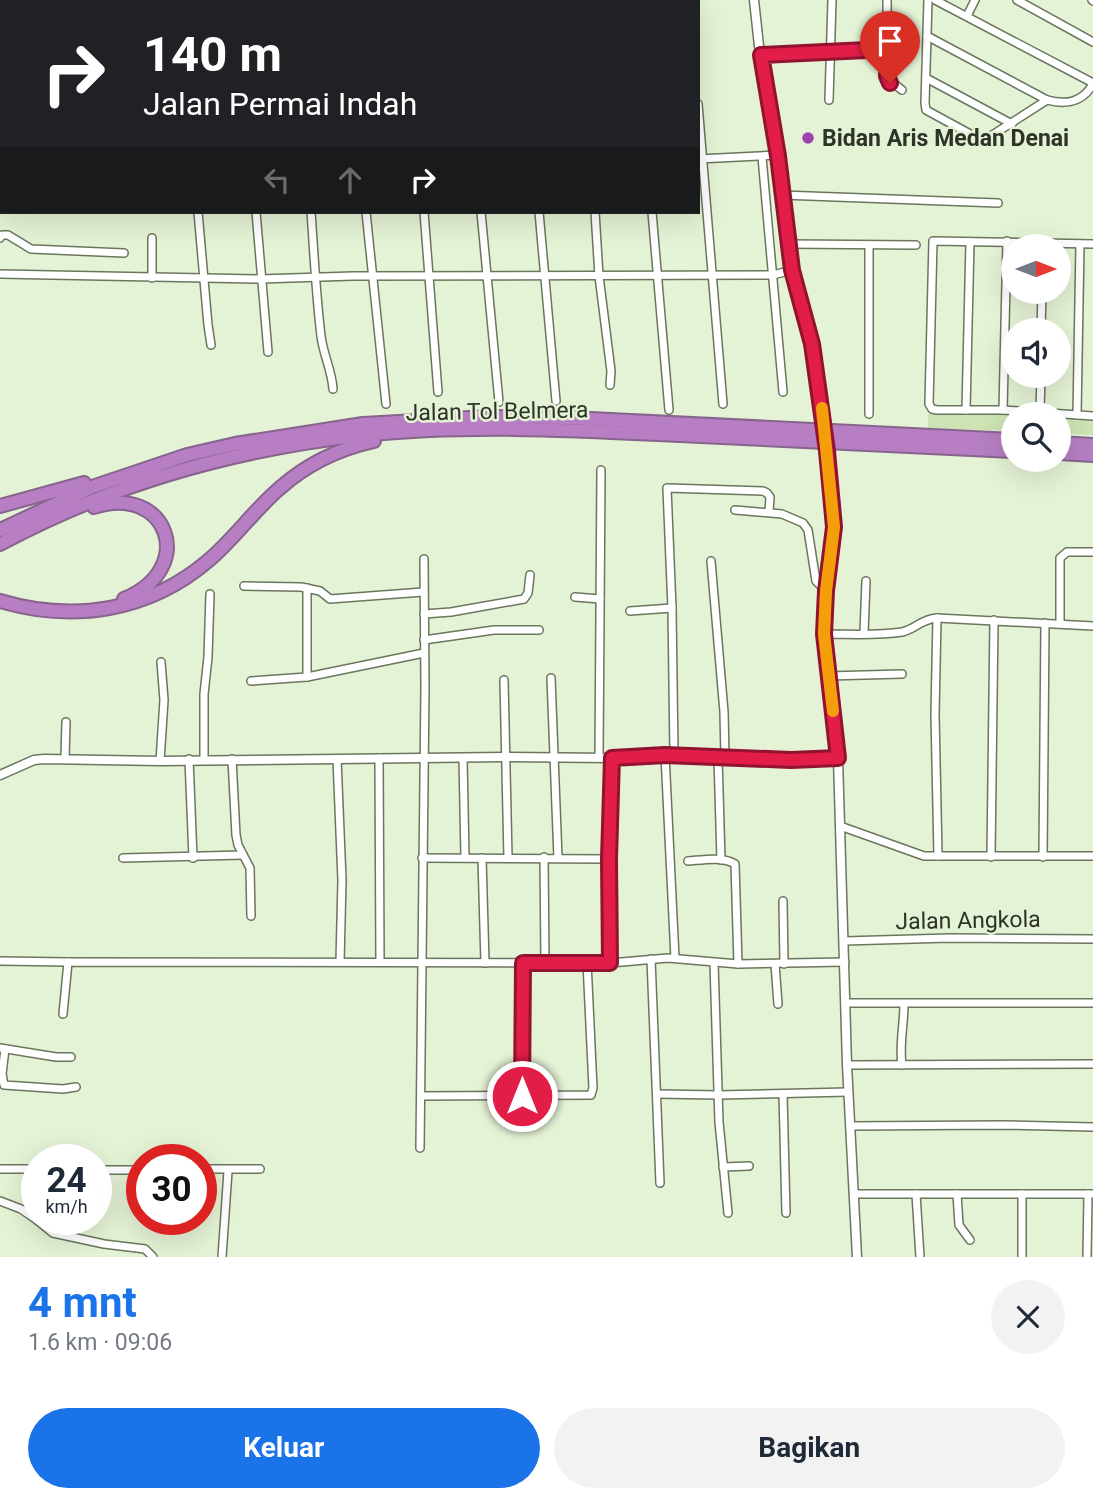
<!DOCTYPE html>
<html lang="id">
<meta charset="utf-8">
<style>
body{margin:0;font-family:Roboto,sans-serif;background:#f2f2f3;color:#1f2937;height:100vh;display:flex;flex-direction:column;font-size:26px;white-space:nowrap}
*{box-sizing:border-box;margin:0}
p{font-size:23px;color:#747a83}
.icon{flex:none;width:38px;height:38px;fill:none;stroke:currentColor;stroke-width:2;stroke-linecap:round;stroke-linejoin:round}
.map{position:relative;height:1257px;overflow:hidden}
.drawer{display:flex;flex-direction:column;background:#fff;flex:1}
.drawer>*{flex:none}
.guide{position:absolute;left:0px;top:0px;width:700px;height:214px;box-shadow:0 7px 28px #0002;background:#202124;color:#fff;overflow:hidden}
.needle{width:46px;rotate:90deg}
.buttons{position:absolute;left:1001px;top:234px;display:grid;gap:14px}
.buttons a{display:grid;place-items:center;width:70px;height:70px;border-radius:50%;background:#fff;box-shadow:0 7px 28px #0002;font-size:35px}
.speed{position:absolute;left:21px;top:1144px;display:flex;gap:14px;font-size:35px;font-weight:700;text-align:center}
.speed>*{display:grid;place-content:center;width:91px;height:91px;border-radius:50%;background:#fff;box-shadow:0 7px 28px #0002;line-height:1}
.speed small{font-size:18px;font-weight:400}
.speed .limit{border:10px solid #d22;background:#fff;color:#111}
.pin{position:absolute;display:grid;place-items:center;width:60px;height:60px;color:#fff;margin:-72px -30px;border-radius:50% 50% 50% 0;rotate:-45deg;box-shadow:0 0 7px #0007}
.pin .icon{rotate:45deg}
.me{position:absolute;width:77px;margin:-38px;rotate:0deg;stroke-linejoin:round;filter:drop-shadow(0 0 5px #0008)}
.turn{display:flex;align-items:center;gap:24px;height:147px;padding:0 28px;font-size:32px}
.turn .icon{width:91px;height:91px;stroke-width:2.5}
.turn b{display:block;font-size:49px;line-height:60px}
.lanes{display:flex;align-items:center;height:66px;padding:0 28px;background:#0003;justify-content:center;gap:35px;direction:ltr}
.lanes .off{opacity:.35}
.round{display:grid;place-items:center;flex:none;width:74px;height:74px;border-radius:37px;background:#f2f2f3}
.summary{display:flex;align-items:center;justify-content:space-between;height:119px;padding:0 28px}
h1{font-size:42px;font-weight:700;line-height:52px;color:#1a73e8}
.action{display:flex;gap:14px;margin-top:auto;padding:14px 28px}
.action a{flex:1;height:80px;border-radius:42px;background:#1a73e8;color:#fff;font-size:28px;font-weight:700;line-height:80px;text-align:center}
.action a+a{background:#f2f2f3;color:#1f2937}
.map>svg:first-child{display:block}
</style>
<div class="map">
<svg width="1093" height="1257" viewBox="0 0 1093 1257">
<rect width="100%" height="100%" fill="#e4f2d5"/>
<!-- green -->
<g fill="#cde3b3">
<path d="M928,414H1033V415H1013V431L928,428Z"/>
<path d="M1059,420L1093,421V435L1059,433Z"/>
</g>
<g fill="none" stroke-linecap="round" stroke-linejoin="round">
<!-- minor casing -->
<g stroke="#6a765d" stroke-width="10">
<g id="minor">
<path d="M574,0V2"/>
<path d="M634,0L635,2"/>
<path d="M688,0V2"/>
<path d="M887,0L888,79L902,90"/>
<path d="M928,0L925,103L926,110L983,141L1047,100"/>
<path d="M935,0L1093,83"/>
<path d="M1017,0L1093,42"/>
<path d="M1092,0L1093,1"/>
<path d="M35,2V0"/>
<path d="M73,2V0"/>
<path d="M113,2V0"/>
<path d="M191,2V0"/>
<path d="M230,2V0"/>
<path d="M388,2V0"/>
<path d="M476,2V0"/>
<path d="M567,2V0"/>
<path d="M967,16L975,0"/>
<path d="M927,36L1047,100C1066,105 1082,103 1093,84"/>
<path d="M0,38H2"/>
<path d="M761,55L888,49"/>
<path d="M926,78L1012,124"/>
<path d="M829,100L832,0"/>
<path d="M698,104L723,404"/>
<path d="M0,128H2"/>
<path d="M762,157L783,392"/>
<path d="M698,159L778,155"/>
<path d="M0,181H2"/>
<path d="M782,195L998,203"/>
<path d="M0,208H2"/>
<path d="M198,212L208,325L211,345"/>
<path d="M256,212L268,352"/>
<path d="M311,212C314,253 316,295 321,336C323,354 332,371 333,389"/>
<path d="M366,212L386,404"/>
<path d="M424,212L438,392"/>
<path d="M481,212L499,402"/>
<path d="M539,212L556,401"/>
<path d="M595,212L599,276L611,371L610,385"/>
<path d="M652,212L669,410"/>
<path d="M0,238L2,235H8L31,249L124,253"/>
<path d="M152,238V278"/>
<path d="M788,244L916,245"/>
<path d="M1093,244L933,241L929,404L932,409L937,410H1003L1093,416"/>
<path d="M0,274L260,279L353,276L773,275L792,270"/>
<path d="M1041,331L1042,292"/>
<path d="M966,410L970,242"/>
<path d="M1003,410L1007,241"/>
<path d="M1040,412L1041,376"/>
<path d="M869,414V245"/>
<path d="M1077,415L1080,244"/>
<path d="M735,510L782,514L803,523L808,530L816,581L826,591"/>
<path d="M711,561L724,712L725,757"/>
<path d="M244,586L301,587L320,591L330,599L423,592"/>
<path d="M575,597L600,599"/>
<path d="M630,611L672,608"/>
<path d="M424,614L451,612L524,599L528,593L530,575"/>
<path d="M937,618L935,714L938,856"/>
<path d="M1060,624V558L1067,552H1093"/>
<path d="M864,633L866,581"/>
<path d="M824,634C849,634 877,636 902,632C916,629 921,619 937,618L1093,626"/>
<path d="M424,640L494,630H539"/>
<path d="M828,676L902,674"/>
<path d="M307,677V588"/>
<path d="M551,678L558,858"/>
<path d="M504,680L508,858"/>
<path d="M251,681L307,677L424,653"/>
<path d="M665,755L675,958"/>
<path d="M674,755L672,608L667,488L763,491L767,493L770,497L769,512"/>
<path d="M718,757L721,860"/>
<path d="M65,758L66,722"/>
<path d="M379,758L380,962"/>
<path d="M463,758L465,857"/>
<path d="M599,758L601,470"/>
<path d="M189,759L193,858"/>
<path d="M204,759V694L208,657L210,594"/>
<path d="M232,759L236,835L238,845L250,868L251,916"/>
<path d="M337,759L342,880L340,962"/>
<path d="M160,761L164,700L161,662"/>
<path d="M840,826L924,856H1093"/>
<path d="M544,857L545,963"/>
<path d="M991,857L994,620"/>
<path d="M1043,857L1045,623"/>
<path d="M123,858L243,855"/>
<path d="M422,858L609,859"/>
<path d="M482,858L485,963"/>
<path d="M688,861C702,860 723,856 735,864L738,964"/>
<path d="M783,901L784,964"/>
<path d="M844,941L949,938L1093,939"/>
<path d="M651,959L660,1183"/>
<path d="M0,961L68,962"/>
<path d="M610,963L609,859L612,758"/>
<path d="M714,963L719,1122L728,1213"/>
<path d="M775,964L778,1004"/>
<path d="M846,1003H1093"/>
<path d="M63,1014L68,962L610,963L668,958L738,964L845,962"/>
<path d="M0,1048L56,1057H71"/>
<path d="M5,1049L2,1074L4,1085L63,1089L76,1087"/>
<path d="M847,1065L1093,1064"/>
<path d="M902,1065C899,1045 904,1025 904,1004"/>
<path d="M657,1094L719,1095L848,1092"/>
<path d="M783,1094L786,1213"/>
<path d="M421,1096L591,1095L593,1088L587,962"/>
<path d="M522,1096L523,963"/>
<path d="M850,1126L1002,1125L1093,1127"/>
<path d="M420,1148L425,687L424,559"/>
<path d="M723,1167L749,1166"/>
<path d="M0,1169H37"/>
<path d="M201,1169H260"/>
<path d="M96,1170H142"/>
<path d="M854,1194H1093"/>
<path d="M916,1194L920,1257"/>
<path d="M957,1194L959,1225L970,1240"/>
<path d="M1022,1194V1257"/>
<path d="M0,1201L21,1209L37,1220"/>
<path d="M37,1220L53,1233L104,1244L145,1249L153,1257"/>
<path d="M222,1257L228,1171"/>
<path d="M1087,1257L1088,1194"/>
</g>
</g>
<!-- tertiary casing -->
<g stroke="#6a765d" stroke-width="11">
<g id="tertiary">
<path d="M754,0L759,46L778,155L792,270L812,344L822,405"/>
<path d="M829,473L834,527L826,591L824,634L838,758L847,1065L857,1257"/>
<path d="M0,775L34,760L44,759L160,761L504,757L612,758L674,755L791,759L838,758"/>
</g>
</g>
<!-- motorway casing -->
<g stroke="#87648d" stroke-width="16">
<g id="motorway">
<path d="M1059,443L1093,445"/>
<path d="M1059,453L1093,455"/>
<path d="M0,506L84,483"/>
<path d="M94,507C167,483 199,568 124,599"/>
<path d="M0,530L92,487L187,455L235,444L363,424L487,417L570,418L1013,440"/>
<path d="M0,544C112,484 236,449 363,435C468,424 575,430 680,435C791,440 902,445 1013,451"/>
<path d="M0,601C74,623 150,611 209,560C235,538 254,510 280,488C308,463 338,449 374,441"/>
</g>
</g>
<!-- minor -->
<use href="#minor" stroke="#fff" stroke-width="7"/>
<!-- tertiary -->
<use href="#tertiary" stroke="#fff" stroke-width="8"/>
<!-- motorway -->
<use href="#motorway" stroke="#b77ec3" stroke-width="12"/>
<!-- tertiary-bridge casing -->
<g stroke="#6a765d" stroke-width="11" stroke-linecap="butt">
<path id="tertiary-bridge" d="M822,405L829,473"/>
</g>
<!-- tertiary-bridge -->
<use href="#tertiary-bridge" stroke="#fff" stroke-width="8"/>
</g>
<g fill="none" stroke-linecap="round" stroke-linejoin="round">
<!-- route casing -->
<g stroke="#92132f" stroke-width="18">
<path id="route" d="M522,1096L523,963H610L609,859L612,758L665,755L791,760L838,758L824,634L826,591L834,527L827,451L812,344L792,270L778,156L761,55L888,49L887,76L890,83"/>
</g>
<!-- route -->
<use href="#route" stroke="#e11d48" stroke-width="12"/>
<!-- slow -->
<path stroke="#f59e0b" stroke-width="12" d="M822,408L834,527L826,591L824,634L833,711"/>
</g>
<!-- markers -->
<circle fill="#9c43af" stroke="#e4f2d5" stroke-width="2.5" cx="808" cy="138" r="7"/>
<g text-anchor="middle" stroke-width="5" stroke-linejoin="round" paint-order="stroke">
<!-- poi labels -->
<g font-size="23" font-weight="bold" fill="#2e3328" stroke="#e4f2d5" text-anchor="start">
<text x="822" y="146">Bidan Aris Medan Denai</text>
</g>
<!-- street labels -->
<g font-size="23" fill="#2e3328" stroke="#e4f2d5">
<text transform="translate(497 411) rotate(-1)" y="8">Jalan Tol Belmera</text>
<text transform="translate(968 920) rotate(-1)" y="8">Jalan Angkola</text>
</g>
</g>
</svg>
<div class="buttons">
<a><svg class="needle" viewBox="-14 -14 28 28"><path d="M0-13l5 13h-10z" fill="#e53935"/><path d="M0 13l5-13h-10z" fill="#747a83"/></svg></a>
<a><svg class="icon" aria-label="sound" viewBox="0 0 24 24"><path d="M4 9h4l5-4v14l-5-4H4zM17 9q2 3 0 6"/></svg></a>
<a><svg class="icon" aria-label="search" viewBox="0 0 24 24"><circle cx="10" cy="10" r="6"/><path d="M15 15l6 6"/></svg></a>
</div>
<div class="speed"><div>24<small>km/h</small></div><div class="limit">30</div></div>
<div class="pin" style="left:890px;top:83px;background:#d93025"><svg class="icon" aria-label="arrive" viewBox="0 0 24 24"><path d="M6 21V4h12l-3 4 3 4H6"/></svg></div>
<svg class="me" style="left:522px;top:1096px" viewBox="-20 -20 40 40"><circle r="17" fill="#e11d48" stroke="#fff" stroke-width="3"/><path d="M0-11L8 9 0 5-8 9z" fill="#fff"/></svg>
<div class="guide">
<div class="turn"><svg class="icon" aria-label="right" viewBox="0 0 24 24"><path d="M7 20v-9h11M14 6l5 5-5 5"/></svg><div><b>140 m</b>Jalan Permai Indah</div></div>
<div class="lanes"><svg class="icon off" aria-label="left" viewBox="0 0 24 24"><path d="M17 20v-9H6M10 6l-5 5 5 5"/></svg><svg class="icon off" aria-label="ahead" viewBox="0 0 24 24"><path d="M12 20V5M6 11l6-6 6 6"/></svg><svg class="icon" aria-label="right" viewBox="0 0 24 24"><path d="M7 20v-9h11M14 6l5 5-5 5"/></svg></div>
</div>
</div>
<section class="drawer">
<div class="summary"><div><h1>4 mnt</h1><p>1.6 km · 09:06</p></div><a class="round"><svg class="icon" aria-label="close" viewBox="0 0 24 24"><path d="M6 6l12 12M18 6L6 18"/></svg></a></div>
<div class="action"><a>Keluar</a><a>Bagikan</a></div>
</section>
